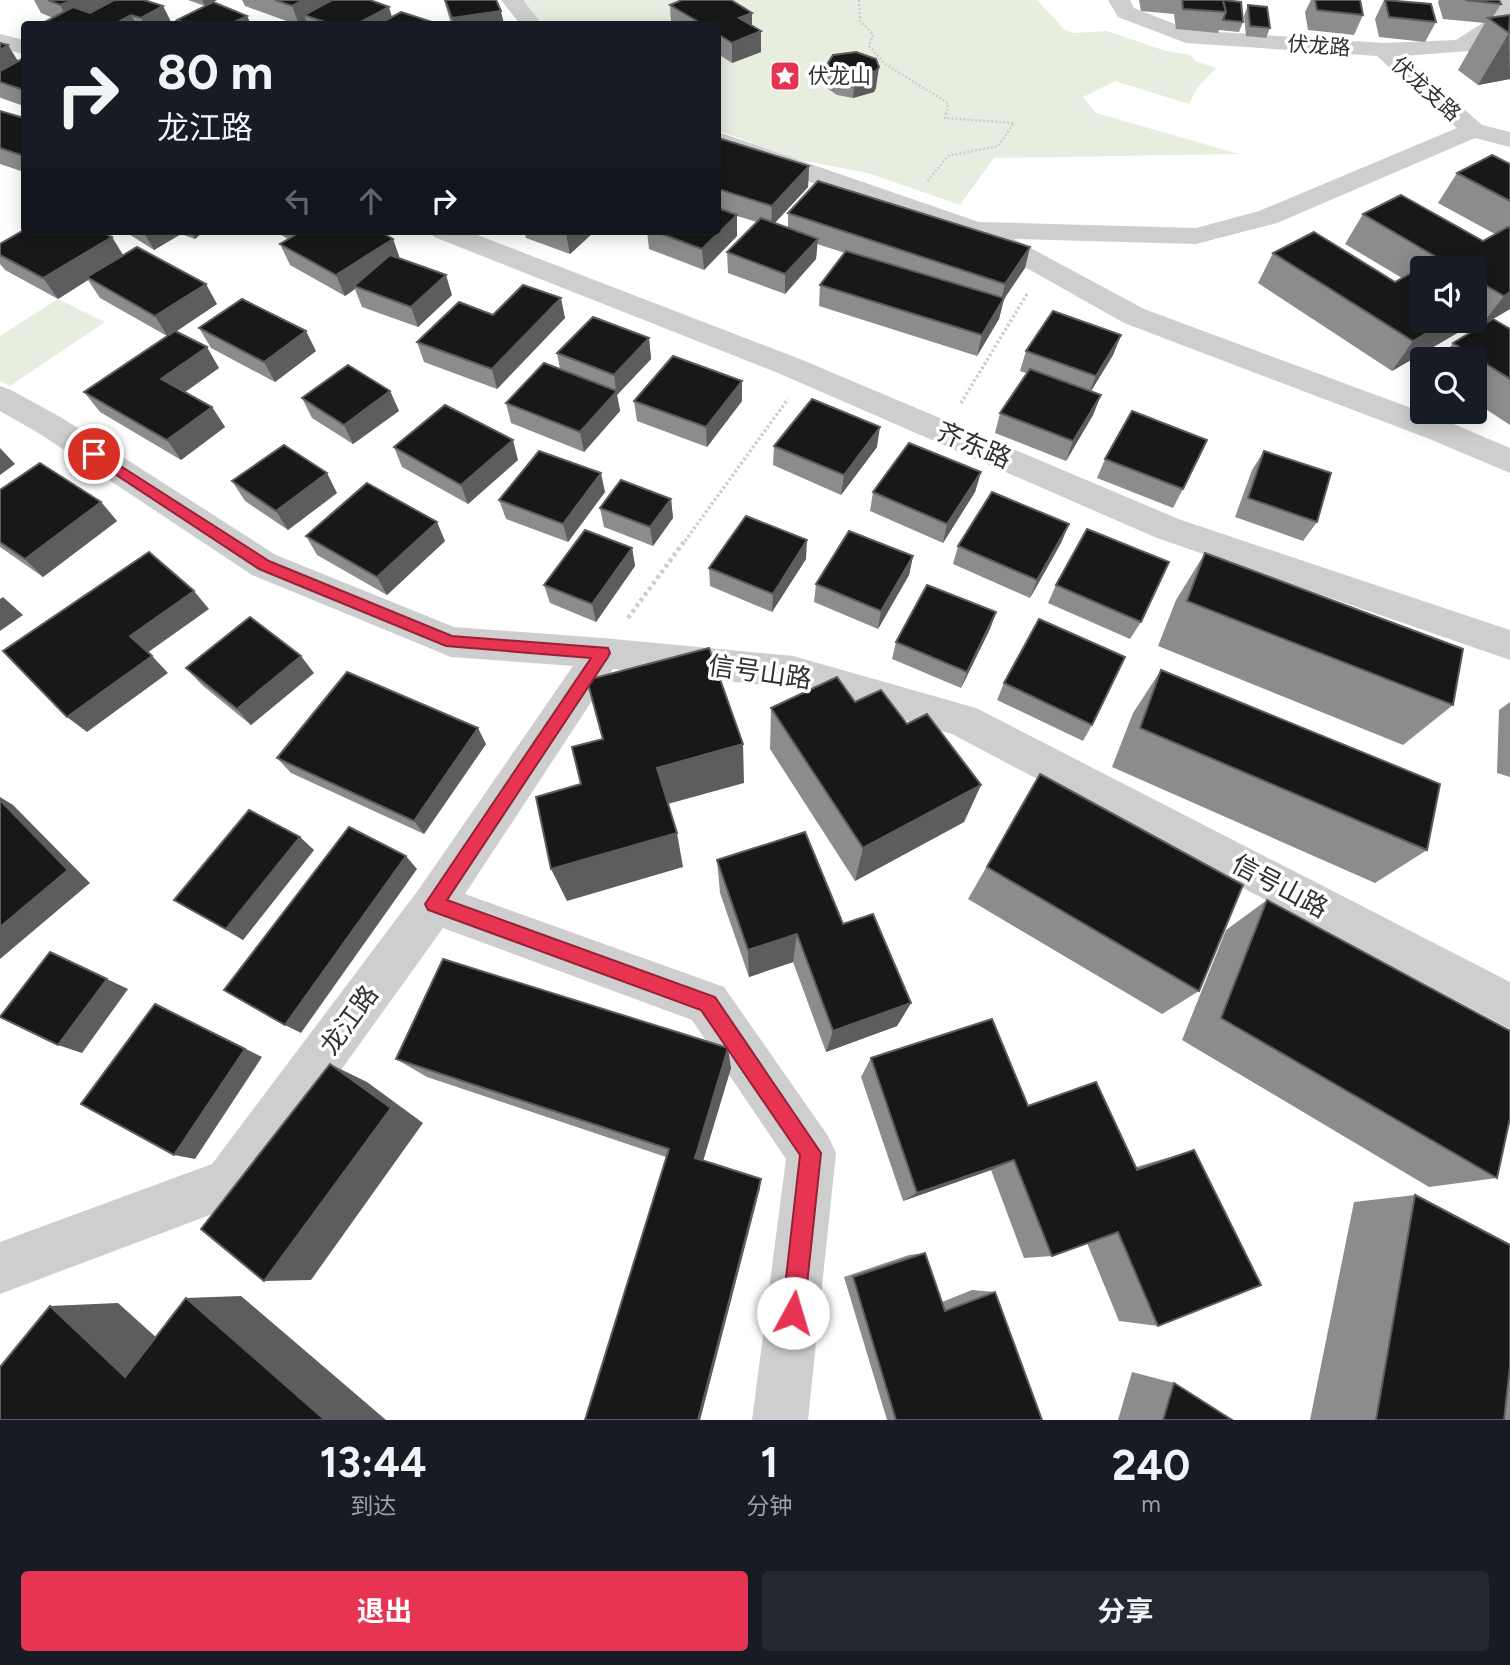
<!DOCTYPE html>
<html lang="zh">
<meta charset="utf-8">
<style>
body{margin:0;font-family:Figtree,"Noto Sans SC",sans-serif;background:#242831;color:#f1f3f6;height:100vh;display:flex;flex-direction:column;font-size:26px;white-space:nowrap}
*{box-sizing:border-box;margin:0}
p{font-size:23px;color:#9ea1a6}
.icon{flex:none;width:38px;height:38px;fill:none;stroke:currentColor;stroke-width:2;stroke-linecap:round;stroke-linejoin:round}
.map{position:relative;height:1420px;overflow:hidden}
.drawer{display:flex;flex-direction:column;background:#171b24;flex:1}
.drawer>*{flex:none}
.guide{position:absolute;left:21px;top:21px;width:700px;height:214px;border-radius:7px;box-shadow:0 4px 18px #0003;background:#171b24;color:#f1f3f6;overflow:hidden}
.tools{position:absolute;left:1410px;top:256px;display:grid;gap:14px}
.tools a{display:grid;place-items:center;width:77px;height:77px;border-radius:7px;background:#171b24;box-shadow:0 4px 18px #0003;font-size:35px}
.pin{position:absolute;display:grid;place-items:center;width:60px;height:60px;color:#fff;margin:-30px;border:4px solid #fff;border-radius:50%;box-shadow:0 2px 7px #0007}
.me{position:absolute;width:77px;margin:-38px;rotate:6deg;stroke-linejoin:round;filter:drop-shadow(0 0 5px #0008)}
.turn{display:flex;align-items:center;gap:24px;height:147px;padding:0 21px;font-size:32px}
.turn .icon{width:91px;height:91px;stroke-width:2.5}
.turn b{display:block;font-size:49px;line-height:60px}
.lanes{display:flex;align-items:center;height:66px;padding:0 21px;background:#0003;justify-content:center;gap:35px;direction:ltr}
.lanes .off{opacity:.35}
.eta{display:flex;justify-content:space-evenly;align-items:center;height:119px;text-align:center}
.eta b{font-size:42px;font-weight:700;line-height:49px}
.button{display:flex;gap:14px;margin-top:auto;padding:14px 21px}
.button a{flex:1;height:80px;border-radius:7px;background:#e73452;color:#fff;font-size:28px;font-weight:700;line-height:80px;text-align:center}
.button a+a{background:#242831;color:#f1f3f6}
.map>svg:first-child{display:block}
</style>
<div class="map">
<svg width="1510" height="1420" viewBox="0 0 1510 1420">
<rect width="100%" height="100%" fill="#fff"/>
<!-- green -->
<g fill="#e8eedf">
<path d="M508,0H1037L1065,30L1074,33L1107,31L1166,51L1191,55L1195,61L1216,68L1198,87L1189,104L1115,81L1083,97L1096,113L1239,154L994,158L960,205L868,173L794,159L718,130V24H520Z"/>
<path d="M58,299L105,322L10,386L0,381V336Z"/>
</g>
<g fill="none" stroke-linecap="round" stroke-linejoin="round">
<!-- path-far2 -->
<path stroke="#cecece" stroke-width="2.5" stroke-dasharray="2 2" stroke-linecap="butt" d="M859,0L860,21L873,34L869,46L885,64L948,103L945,118L1014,123L998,146L948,156L927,182"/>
<!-- path-far1 -->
<g stroke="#cecece" stroke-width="3.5" stroke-dasharray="2.5 2.5" stroke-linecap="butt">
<path d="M961,403L1027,294"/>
<path d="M685,541L788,399"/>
</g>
<!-- path -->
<path stroke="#cecece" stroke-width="4.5" stroke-dasharray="3.5 3.5" stroke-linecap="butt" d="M628,618L686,539"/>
<!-- street -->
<g fill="#cecece" fill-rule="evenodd">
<path d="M501,0H523L542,24H520Z"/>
<path d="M1108,0H1130L1134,8L1190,30L1383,43L1456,40L1495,15L1494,0H1510V24L1469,51L1403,56L1482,125L1510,132V147L1475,138L1277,223L1196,244L1014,239L1144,309L1449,422L1510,448V473L1427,438L1124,323L972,237L798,178L718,147V132L979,222L1196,228L1259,211L1457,128L1377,56L1186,43L1118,17Z"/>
<path d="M0,34L24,40V54L0,48Z"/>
<path d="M430,231H467L800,359L1181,520L1510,630V660L1157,538L778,373L434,237Z"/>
<path d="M0,386L11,390L62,418L276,555L454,627L603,638L793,656L976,708L1510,982V1029L952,734L793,688L613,669L465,894L724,987L828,1136L836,1153L808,1420H752L786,1159L692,1020L443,928L247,1201L0,1294V1242L212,1164L419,889L573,666L451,657L252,575L40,434L0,411Z"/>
</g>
</g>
<!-- wall -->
<g fill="#8c8c8c">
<path d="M34,0H144L163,6L172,24H44L43,23L53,18L41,13Z"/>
<path d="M188,0H217L205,6Z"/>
<path d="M242,0H370L392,17L438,24H308L307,22L302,24H295L245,6Z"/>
<path d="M444,0H496L504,24H451Z"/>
<path d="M1139,0H1223L1243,22L1239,32L1219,30L1218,33L1176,29L1174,14L1141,11Z"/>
<path d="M1311,0H1360L1363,15L1354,35L1308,30L1305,12Z"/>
<path d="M1384,0H1394L1436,22L1425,42L1379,37L1375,19Z"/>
<path d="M1439,0H1499L1501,4L1493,17L1510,15V79L1478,85L1458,70L1485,23L1443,19L1438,2Z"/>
<path d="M670,5L752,26L761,52L732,63L718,54V24H671Z"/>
<path d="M1248,5L1270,28L1266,38L1246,36L1244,16Z"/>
<path d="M0,43L18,61L24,58V106L1,98L0,97Z"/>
<path d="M828,63L876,88L874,92L853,98L837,95L827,88V83Z"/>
<path d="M0,111L24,118V172L0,164Z"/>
<path d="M718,138L809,166L808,187L775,223L788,228V213L1030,247L1025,268L1004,299L999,319L977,356L819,306L820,285L845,253L817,244L816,259L785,294L728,273L727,252L757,222L737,216V236L704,270L649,249L647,231H718Z"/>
<path d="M1510,164V309L1481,326L1471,320H1475V268H1423V320H1467L1459,332L1392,371L1258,283L1273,253L1395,282L1402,278L1345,244L1363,214L1483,241L1495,234L1438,203L1457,173Z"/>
<path d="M124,231H204L195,239L181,234L154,250Z"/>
<path d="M274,231H379L393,239L400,259L452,295L418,327L362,307L355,289L345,296L290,265L280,244L288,239Z"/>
<path d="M524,231H595L570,254L526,238Z"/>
<path d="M0,244L123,255L217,304L176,331L219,368L185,392L212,407L225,427L181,460L100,412L84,392L167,336L100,298L88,280L58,299L5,270L0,264Z"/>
<path d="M493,315L565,318L497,389L424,362L417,342Z"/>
<path d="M199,328L316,351L275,382L211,348Z"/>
<path d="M1510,329V425L1475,402V359H1441L1453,343Z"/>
<path d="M1121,335L1113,355L1091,391L1101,395L1093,415L1066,461L995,433L1000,413L1026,373L1020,371L1026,351Z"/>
<path d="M649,338L651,359L617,395L620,411L584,452L511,423L506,403L560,369L557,353Z"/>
<path d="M742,381V401L707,447L637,421L634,401Z"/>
<path d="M390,391L399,411L353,444L312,418L302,398Z"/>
<path d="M774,446L877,447L841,495L773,465Z"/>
<path d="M394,447L518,460L468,504L402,467Z"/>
<path d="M1264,451L1317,522L1303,541L1235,517L1252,470Z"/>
<path d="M1105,459L1183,489L1173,508L1097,478Z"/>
<path d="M981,472L975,492L943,543L870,511L873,492Z"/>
<path d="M232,481L337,493L288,530L245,501Z"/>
<path d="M0,490L101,502L117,521L43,577L0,547Z"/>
<path d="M605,492L568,542L506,519L499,500Z"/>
<path d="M671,499L673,518L653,546L604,527L600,508Z"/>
<path d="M1069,524L1061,543L1030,598L953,564L958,546Z"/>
<path d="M306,536L445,541L387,595L317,555Z"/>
<path d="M632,548L635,566L596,622L550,603L544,585Z"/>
<path d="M1205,553L1453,705L1403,745L1158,646L1176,600Z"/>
<path d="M913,556L909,575L878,629L814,602L816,584Z"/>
<path d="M806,559L772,612L710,586L709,568Z"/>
<path d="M1056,585L1141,622L1130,639L1048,603Z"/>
<path d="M996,612L990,629L961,688L892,659L896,642Z"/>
<path d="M186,668L314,673L251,725L202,685Z"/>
<path d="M1161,670L1427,850L1375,883L1112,767L1133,713Z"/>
<path d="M1004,683L1092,725L1083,741L997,700Z"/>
<path d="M855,702L907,724L981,785L964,822L855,881L770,749L771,708Z"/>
<path d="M1510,702V777L1497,773L1499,710Z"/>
<path d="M486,744L424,834L291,773L277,758Z"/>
<path d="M1040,774L1199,991L1162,1014L968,899Z"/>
<path d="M314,850L243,940L192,911L174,900Z"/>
<path d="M717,860L843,924L911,1003L897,1026L826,1052L793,962L749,977L720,893Z"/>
<path d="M1267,900L1497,1178L1429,1187L1182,1040L1226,930Z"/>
<path d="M871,1058L1028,1106L1136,1167L1194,1150L1158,1326L1119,1321L1087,1243L1052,1256L1024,1258L991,1170L903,1201L861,1077Z"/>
<path d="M396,1059L731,1068L703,1160L760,1188L700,1420H585L666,1157L427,1077Z"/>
<path d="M1415,1195L1510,1245V1420H1310L1354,1202Z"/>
<path d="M925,1253L942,1302L972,1290L995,1292L1042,1420H887L844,1277L909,1255Z"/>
<path d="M1132,1372L1174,1383L1232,1420H1118Z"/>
</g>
<!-- shaded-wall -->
<g fill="#5d5d5d">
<path d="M73,0H122L71,24L60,5Z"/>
<path d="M202,0H217L205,6Z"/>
<path d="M303,0H340L304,15L307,22L302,24H299L292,6Z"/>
<path d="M163,6L172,24H145L141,18Z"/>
<path d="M389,7L394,24H357Z"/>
<path d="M501,11L504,24H453L452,18Z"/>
<path d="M752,13V33L739,18Z"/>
<path d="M131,15L136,24H119L118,22Z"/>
<path d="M247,16L251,24H230Z"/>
<path d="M761,31V52L732,63V43Z"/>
<path d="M1509,33L1510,79L1478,85Z"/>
<path d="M8,45L21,66L0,78V50Z"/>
<path d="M879,67L876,88L874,92L853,98L855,77Z"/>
<path d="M809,166L808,187L771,227L772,206Z"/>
<path d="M737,215V236L704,270L702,249Z"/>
<path d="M143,231H179L181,234L154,250Z"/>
<path d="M191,231H204L195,239Z"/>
<path d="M569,231H595L570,254L566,234Z"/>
<path d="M112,237L125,258L87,277L88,280L58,299L43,278Z"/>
<path d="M393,239L400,259L354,286L355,289L345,296L336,275Z"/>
<path d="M818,239L816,259L785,294V274Z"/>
<path d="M1030,247L1025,268L1004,299L999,319L977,356L982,335L1000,305L1005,284Z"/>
<path d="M446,275L452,295L418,327L411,307Z"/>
<path d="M206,284L217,304L168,337L155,316Z"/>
<path d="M1510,292V309L1481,326L1504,296Z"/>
<path d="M561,298L565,318L497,389L492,369Z"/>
<path d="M1449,320H1467L1459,332L1392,371L1413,341Z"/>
<path d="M306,331L316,351L275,382L264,362Z"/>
<path d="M1121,335L1113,355L1088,396L1096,376Z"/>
<path d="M649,338L651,359L617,395L620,411L584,452L580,432L616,391L614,375Z"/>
<path d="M207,347L219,368L175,399L161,379Z"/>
<path d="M742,381V401L707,447L706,427Z"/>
<path d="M390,391L399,411L353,444L344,425Z"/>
<path d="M1101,395L1093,415L1066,461L1073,441Z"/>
<path d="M212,407L225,427L181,460L167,440Z"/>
<path d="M880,427L877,447L841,495L844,475Z"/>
<path d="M513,440L518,460L468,504L461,485Z"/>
<path d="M0,448L15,464L0,475Z"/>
<path d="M981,472L975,492L943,543L947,524Z"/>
<path d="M327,473L337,493L288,530L276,511Z"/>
<path d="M601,473L605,492L568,542L563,524Z"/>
<path d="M671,499L673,518L653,546L650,527Z"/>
<path d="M101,502L117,521L43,577L25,559Z"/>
<path d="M437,522L445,541L387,595L377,577Z"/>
<path d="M1069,524L1061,543L1030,598L1037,580Z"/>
<path d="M807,540L806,559L772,612L773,594Z"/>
<path d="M632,548L635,566L596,622L592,604Z"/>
<path d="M913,556L909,575L878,629L881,611Z"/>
<path d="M194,591L209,609L147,653L130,636Z"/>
<path d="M3,597L23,615L0,631V599Z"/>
<path d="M996,612L990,629L961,688L967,672Z"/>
<path d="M152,656L168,673L87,732L67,717Z"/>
<path d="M301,656L314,673L251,725L237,709Z"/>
<path d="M478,728L486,744L424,834L414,821Z"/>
<path d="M743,744L744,783L664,805L657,768Z"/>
<path d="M981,785L964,822L855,881L863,848Z"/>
<path d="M0,797L13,805L90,883L0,959Z"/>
<path d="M677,833L683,867L567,901L551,869Z"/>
<path d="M300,837L314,850L243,940L226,929Z"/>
<path d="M406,856L417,869L301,1033L285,1025Z"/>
<path d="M797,934L793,962L749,977L748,950Z"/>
<path d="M50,952L128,989L82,1053L58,1045Z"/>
<path d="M911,1003L897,1026L826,1052L833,1031Z"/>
<path d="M155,1004L262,1057L195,1159L174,1155Z"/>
<path d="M728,1048L731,1068L701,1168L695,1158Z"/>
<path d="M330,1064L367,1082L423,1123L311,1280L264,1281Z"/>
<path d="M1014,1160L991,1170L903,1201L917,1193Z"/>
<path d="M761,1179L760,1188L700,1420H698Z"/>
<path d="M241,1296L386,1420H325L186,1298Z"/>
<path d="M118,1303L188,1366L125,1377L50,1306Z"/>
</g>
<!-- building -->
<g fill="#181818" stroke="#5d5d5d" stroke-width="2">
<path d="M48,0H73L60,5Z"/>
<path d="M114,0H144L163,6L141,18L131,15L118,22L126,24H47L43,23L73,7L90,13Z"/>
<path d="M275,0H303L292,6Z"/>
<path d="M332,0H370L389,7L357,24H331L304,15Z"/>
<path d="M445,0H496L501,11L452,18Z"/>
<path d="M682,0H731L752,13L739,18L761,31L732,43L718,34V24H702L670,5Z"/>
<path d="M1182,0H1223L1226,12L1183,9Z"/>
<path d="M1223,0L1241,2L1243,22L1223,20L1226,12Z"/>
<path d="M1315,0H1360L1363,15L1317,10Z"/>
<path d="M1385,0L1431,4L1436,22L1389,17Z"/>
<path d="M1465,0H1499L1501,4Z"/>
<path d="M213,2L247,16L230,24H188L177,20Z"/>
<path d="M1248,5L1267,7L1270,28L1250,26Z"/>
<path d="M401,12L438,24H379Z"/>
<path d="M1510,15L1509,33L1488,18Z"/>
<path d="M0,43L8,45L0,50Z"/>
<path d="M856,52L876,59L879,67L876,71L855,77L838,74L829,67L828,63L833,55Z"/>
<path d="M24,58V90L0,82V71Z"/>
<path d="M0,111L24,118V156L0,148Z"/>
<path d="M718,138L809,166L772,206L718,189Z"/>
<path d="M1492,155L1510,164V201L1457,173Z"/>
<path d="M818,181L1030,247L1005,284L788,213Z"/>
<path d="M1401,195L1483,241L1508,227L1510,228V292L1504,296L1475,279V268H1455L1363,214Z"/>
<path d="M718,208L737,215L702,249L654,231H718Z"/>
<path d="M761,218L818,239L785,274L727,252Z"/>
<path d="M24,230V231H100L112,237L43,278L0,255V244Z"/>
<path d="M302,231H379L393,239L336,275L280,244Z"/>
<path d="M1314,232L1395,282L1422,267L1423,268V320H1449L1413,341L1273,253Z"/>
<path d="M137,247L206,284L155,316L87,277Z"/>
<path d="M846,251L1004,298L982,335L820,285Z"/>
<path d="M390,255L446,275L411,307L354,286Z"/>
<path d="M523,285L561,298L492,369L417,342L459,302L493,315Z"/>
<path d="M1475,298L1481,302L1475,305Z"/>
<path d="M242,299L306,331L264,362L199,328Z"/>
<path d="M1053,311L1121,335L1096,376L1026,351Z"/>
<path d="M593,317L649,338L614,375L557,353Z"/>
<path d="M1493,319L1510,329V379L1453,343Z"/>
<path d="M175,331L207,347L161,379L212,407L167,440L84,392Z"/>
<path d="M673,356L742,381L706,427L634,401Z"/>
<path d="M544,363L617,391L580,432L506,403Z"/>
<path d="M348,365L390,391L344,425L302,398Z"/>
<path d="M1030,369L1101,395L1073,441L1000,413Z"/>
<path d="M812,399L880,427L844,475L774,446Z"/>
<path d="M445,405L513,440L461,485L394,447Z"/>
<path d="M1132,411L1207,440L1183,489L1105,459Z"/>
<path d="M909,443L981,472L947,524L873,492Z"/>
<path d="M284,445L327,473L276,511L232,481Z"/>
<path d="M539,451L601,473L563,524L499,500Z"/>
<path d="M1264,451L1331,473L1317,522L1248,498Z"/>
<path d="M40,463L101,502L25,559L0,542V490Z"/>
<path d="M621,480L671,499L650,527L600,508Z"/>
<path d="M367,483L437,522L377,577L306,536Z"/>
<path d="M992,492L1069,524L1037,580L958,546Z"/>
<path d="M746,516L807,540L773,594L709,568Z"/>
<path d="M1087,529L1169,562L1141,622L1056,585Z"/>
<path d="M585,530L632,548L592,604L544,585Z"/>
<path d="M849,531L913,556L881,611L816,584Z"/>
<path d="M149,552L194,591L130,636L152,656L67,717L3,651Z"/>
<path d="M1205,553L1463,649L1453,705L1187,601Z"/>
<path d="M927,585L996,612L967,672L896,642Z"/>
<path d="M250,617L301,656L237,709L186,668Z"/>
<path d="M1039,619L1125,657L1092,725L1004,683Z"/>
<path d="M709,648L743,744L657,768L677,833L551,869L536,797L581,784L572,747L603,739L587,680Z"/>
<path d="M1161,670L1440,784L1427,850L1140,728Z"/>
<path d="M347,672L478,728L414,821L277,758Z"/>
<path d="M837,677L855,702L881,690L907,724L927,714L981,785L863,848L771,708Z"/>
<path d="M1040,774L1243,885L1199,991L987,867Z"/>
<path d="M0,800L68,870L0,927Z"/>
<path d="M249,810L300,837L226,929L174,900Z"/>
<path d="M349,827L406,856L285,1025L224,990Z"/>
<path d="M805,832L843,924L873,914L911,1003L833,1031L797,934L748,950L717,860Z"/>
<path d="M1267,900L1510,1031V1118L1497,1178L1221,1018Z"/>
<path d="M50,952L107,979L58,1045L0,1017Z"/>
<path d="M443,959L728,1048L695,1158L761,1179L698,1420H585L669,1149L396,1059Z"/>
<path d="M155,1004L245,1049L174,1155L81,1104Z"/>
<path d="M992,1019L1028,1106L1096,1082L1137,1170L1194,1150L1261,1285L1158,1326L1118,1232L1052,1256L1014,1160L917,1193L871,1058Z"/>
<path d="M330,1064L391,1108L264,1281L201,1229Z"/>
<path d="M1415,1195L1510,1245V1366L1504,1420H1376Z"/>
<path d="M925,1253L945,1311L995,1292L1042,1420H896L853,1277Z"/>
<path d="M186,1298L325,1420H0V1367L50,1306L125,1377Z"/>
<path d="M1174,1383L1232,1420H1163Z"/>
</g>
<!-- route -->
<path fill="#e73452" stroke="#962235" stroke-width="2" d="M94,449L269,561L452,636L608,648L610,653L608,657L447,900L715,997L821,1153L804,1313L800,1321L793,1324L785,1321L782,1313L800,1155L701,1010L434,912L428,910L425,904L591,658L446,646L259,569L89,457L87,454Z"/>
<!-- icons -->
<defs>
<g id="sight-square" transform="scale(1.575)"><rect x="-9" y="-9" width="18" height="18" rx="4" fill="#e73452" stroke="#fff"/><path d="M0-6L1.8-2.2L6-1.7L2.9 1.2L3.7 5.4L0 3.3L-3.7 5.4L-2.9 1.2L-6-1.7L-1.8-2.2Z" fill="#fff"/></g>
</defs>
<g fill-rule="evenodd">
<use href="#sight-square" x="785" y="76"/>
</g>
<g text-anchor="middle" stroke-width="7" stroke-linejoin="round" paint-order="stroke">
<!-- far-street labels -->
<g font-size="21" fill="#313131" stroke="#fff">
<text transform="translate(1319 46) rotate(4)" y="7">伏龙路</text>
<text transform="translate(1426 89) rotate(42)" y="7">伏龙支路</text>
</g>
<!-- far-poi labels -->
<g font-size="21" fill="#313131" stroke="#fff" text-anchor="start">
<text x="808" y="83">伏龙山</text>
</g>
<!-- street labels -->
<g font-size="26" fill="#313131" stroke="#fff">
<text transform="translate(974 445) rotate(23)" y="9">齐东路</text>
<text transform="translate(760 672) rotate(8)" y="9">信号山路</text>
<text transform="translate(1280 886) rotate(28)" y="9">信号山路</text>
<text transform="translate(349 1020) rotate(-54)" y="9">龙江路</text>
</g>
</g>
</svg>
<div class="tools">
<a><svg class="icon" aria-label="sound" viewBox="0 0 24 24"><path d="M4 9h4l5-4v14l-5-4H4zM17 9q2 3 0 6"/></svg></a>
<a><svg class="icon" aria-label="search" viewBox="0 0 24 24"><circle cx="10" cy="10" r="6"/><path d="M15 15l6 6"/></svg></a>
</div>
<div class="pin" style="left:94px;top:454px;background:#d93025"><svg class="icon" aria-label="arrive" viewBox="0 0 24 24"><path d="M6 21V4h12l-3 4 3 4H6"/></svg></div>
<svg class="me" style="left:793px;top:1313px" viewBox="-20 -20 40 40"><circle r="19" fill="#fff"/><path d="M0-13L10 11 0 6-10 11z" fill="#e73452"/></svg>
<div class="guide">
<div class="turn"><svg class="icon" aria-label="right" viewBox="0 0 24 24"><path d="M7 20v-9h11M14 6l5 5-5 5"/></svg><div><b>80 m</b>龙江路</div></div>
<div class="lanes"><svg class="icon off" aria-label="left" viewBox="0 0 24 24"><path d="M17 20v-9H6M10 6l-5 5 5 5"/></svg><svg class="icon off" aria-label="ahead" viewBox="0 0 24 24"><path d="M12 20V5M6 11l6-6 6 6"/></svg><svg class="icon" aria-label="right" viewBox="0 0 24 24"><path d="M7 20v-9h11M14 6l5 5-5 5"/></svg></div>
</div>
</div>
<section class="drawer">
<div class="eta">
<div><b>13:44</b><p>到达</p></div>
<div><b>1</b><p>分钟</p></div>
<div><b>240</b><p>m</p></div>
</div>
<div class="button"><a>退出</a><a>分享</a></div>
</section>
